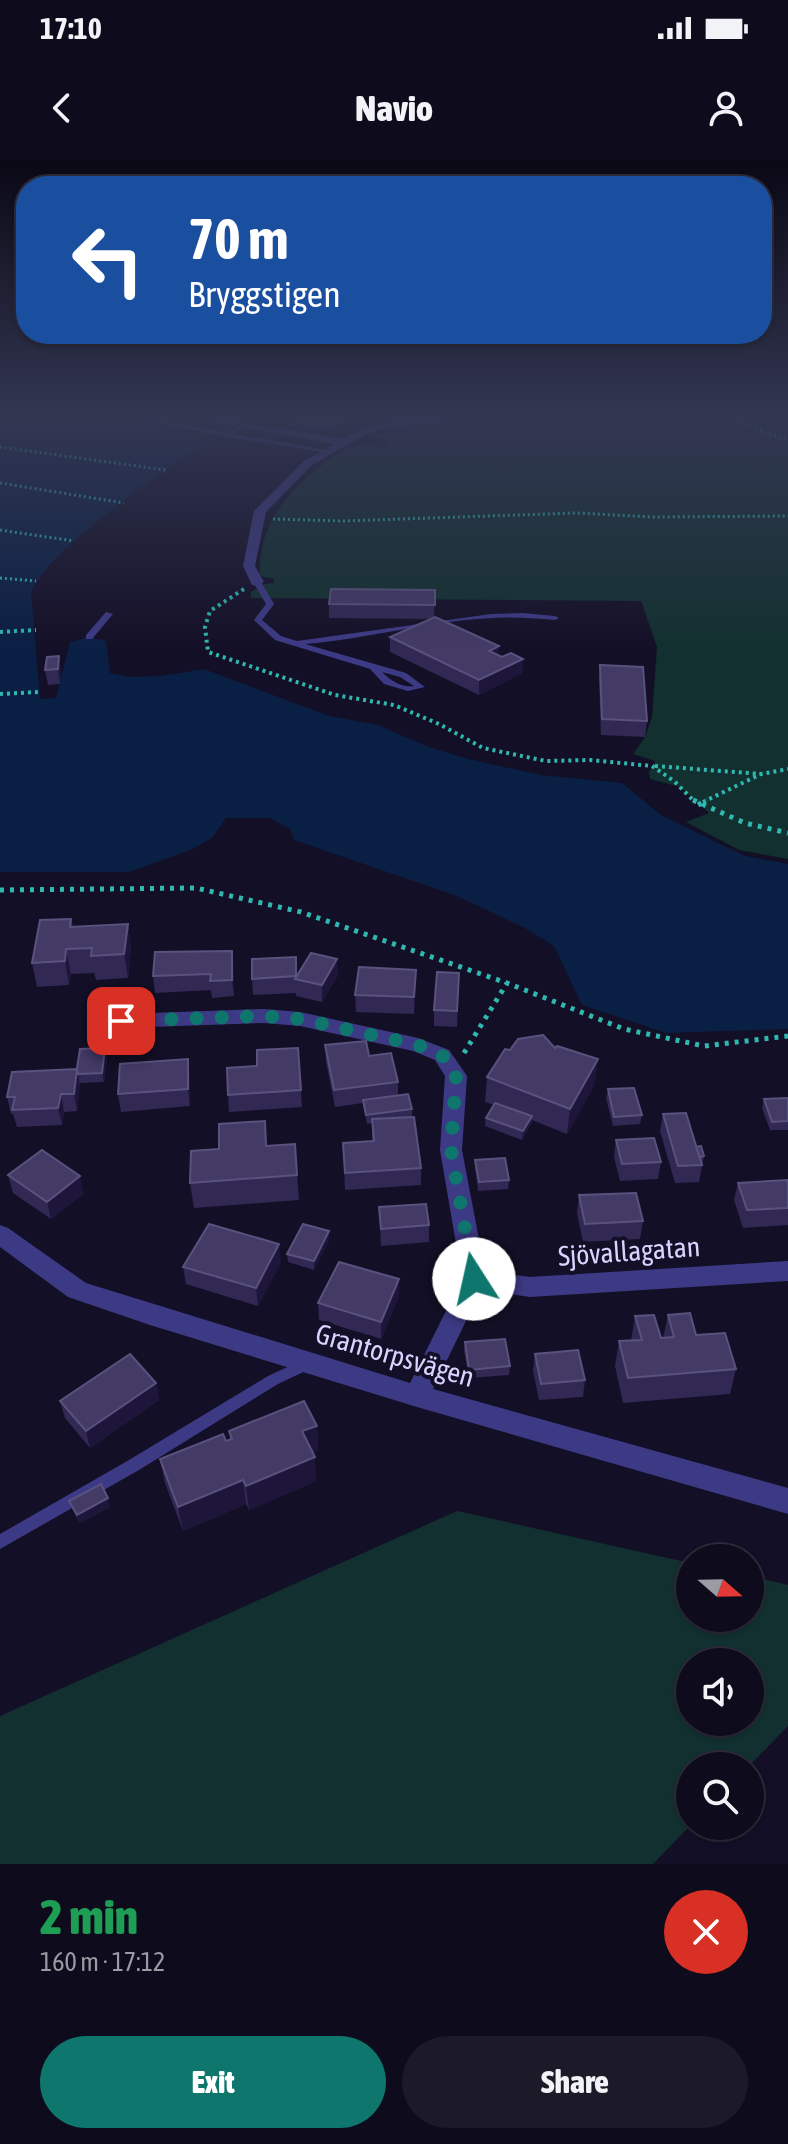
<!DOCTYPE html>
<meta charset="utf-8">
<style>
body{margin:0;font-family:"Asap Condensed",sans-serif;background:#1c1929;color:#f1f3f6;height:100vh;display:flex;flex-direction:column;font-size:30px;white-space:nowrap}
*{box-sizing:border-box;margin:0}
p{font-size:26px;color:#9b9ba3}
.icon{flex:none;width:44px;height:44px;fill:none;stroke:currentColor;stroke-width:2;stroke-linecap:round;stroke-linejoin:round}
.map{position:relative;height:1704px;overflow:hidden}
.sheet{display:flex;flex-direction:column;background:#0e0b1c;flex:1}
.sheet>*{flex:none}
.top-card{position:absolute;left:16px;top:16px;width:756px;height:168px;border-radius:32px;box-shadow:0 2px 6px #0004,0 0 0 2px #2e2b3b;background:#1a4fa0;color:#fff;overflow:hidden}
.needle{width:52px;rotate:110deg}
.buttons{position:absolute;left:676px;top:1384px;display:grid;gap:16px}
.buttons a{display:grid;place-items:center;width:88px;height:88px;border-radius:50%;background:#0e0b1c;box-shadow:0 2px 6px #0004,0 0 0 2px #2e2b3b;font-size:40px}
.pin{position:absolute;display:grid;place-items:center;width:68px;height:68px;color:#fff;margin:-34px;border-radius:16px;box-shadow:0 4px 12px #0006}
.me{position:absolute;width:88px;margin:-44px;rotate:350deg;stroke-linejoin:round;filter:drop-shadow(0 0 6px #0008)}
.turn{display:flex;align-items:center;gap:28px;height:168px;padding:0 40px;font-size:36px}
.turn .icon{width:104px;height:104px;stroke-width:2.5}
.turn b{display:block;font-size:56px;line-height:68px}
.round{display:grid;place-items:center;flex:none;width:84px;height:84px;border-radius:42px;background:#1c1929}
.overview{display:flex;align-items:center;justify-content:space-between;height:136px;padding:0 40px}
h1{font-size:48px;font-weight:800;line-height:60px;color:#1e9e55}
.button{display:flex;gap:16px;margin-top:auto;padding:16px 40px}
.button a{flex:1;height:92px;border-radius:48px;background:#0f766e;color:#fff;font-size:32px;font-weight:800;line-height:92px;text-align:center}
.button a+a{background:#1c1929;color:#f1f3f6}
.status{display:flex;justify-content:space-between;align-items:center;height:56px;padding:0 40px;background:#0e0b1c;direction:ltr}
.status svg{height:22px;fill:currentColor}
header{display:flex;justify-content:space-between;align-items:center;height:104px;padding:0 40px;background:#0e0b1c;font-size:36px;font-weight:800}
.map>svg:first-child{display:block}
</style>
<div class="status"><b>17:10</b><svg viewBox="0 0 49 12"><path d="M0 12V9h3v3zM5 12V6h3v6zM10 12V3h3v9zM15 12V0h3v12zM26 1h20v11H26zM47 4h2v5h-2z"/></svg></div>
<header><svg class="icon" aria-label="back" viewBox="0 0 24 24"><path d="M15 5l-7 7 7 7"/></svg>Navio<svg class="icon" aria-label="person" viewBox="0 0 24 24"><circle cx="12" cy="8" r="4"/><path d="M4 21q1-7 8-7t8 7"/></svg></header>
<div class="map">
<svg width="788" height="1704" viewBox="0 0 788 1704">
<rect width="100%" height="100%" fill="#130f26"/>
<!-- green -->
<g fill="#12302f" fill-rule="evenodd">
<path d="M563,254L788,256V699L739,690L686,662L709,653L680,627L650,619L649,612L655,601L633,594L645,577L652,557L657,487L641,441L251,438V432L264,424L274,423V419L260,416C257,367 287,331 325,303C335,295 351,284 363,284C369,284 376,286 381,287L391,281L371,276L394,269Z"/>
<path d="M457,1351L690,1403V1458H750V1416L788,1425V1566L749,1606H690V1666L653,1704H0V1556ZM690,1502H750V1562H690Z"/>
</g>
<!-- water -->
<path fill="#0a1f44" d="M0,254H76L75,257L191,274L200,281L197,288C152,321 54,384 31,432L40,539L56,538L70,482L89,477L106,481L110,513L128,517L161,516L204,509L329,556L378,565L426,586L468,599L541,615L622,623L661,655L745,696L788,704V869L666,873L582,845L554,786L525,768L457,736L294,680L290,669L270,658H226L213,677L193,689L129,712H0Z"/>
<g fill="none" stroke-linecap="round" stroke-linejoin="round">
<!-- path-far2 -->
<g stroke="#2fb8b0" stroke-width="3" stroke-dasharray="2 3" stroke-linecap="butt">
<path d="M718,254L788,281"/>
<path d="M0,287L166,310"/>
<path d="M0,323L124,343"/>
<path d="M273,359L343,361L576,353L654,357L788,356"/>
<path d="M0,370L74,381"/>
<path d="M0,418L36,421"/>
</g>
<!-- path-far1 -->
<g stroke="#2fb8b0" stroke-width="4" stroke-dasharray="3 4" stroke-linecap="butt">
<path d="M244,429L210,451L205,467L208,492L335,535L394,545L439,564L483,588L546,601L590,600L652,606L674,621L695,642"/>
<path d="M0,472L36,470"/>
<path d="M0,534L38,532"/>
<path d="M655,606L761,614"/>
<path d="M703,642L761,614L788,609"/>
</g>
<!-- path -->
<g stroke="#2fb8b0" stroke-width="5" stroke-dasharray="4 6" stroke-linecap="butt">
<path d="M693,640L745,663L788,673"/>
<path d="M698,645L707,640"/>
<path d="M0,730L196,728L301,752L507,823L624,869L704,886L788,876"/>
<path d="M464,893L507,823"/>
</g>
<!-- lane -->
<g fill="#3d3a85" fill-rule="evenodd">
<path d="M111,254H123L227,273L243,263L245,264V266L233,274L332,291L329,293L228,277Z"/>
<path d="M254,420H260L274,444L262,460L281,476L297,481L491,454L523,453L555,456L559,458L555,460C534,458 513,457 492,458C429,461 368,479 305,484L406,513L425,527L408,531L384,524L370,509L275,480L254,460L266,444L253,422ZM382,512L400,517L414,526C401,528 390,520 382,512Z"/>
<path d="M106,452L113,454L92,479H86V475Z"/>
<path d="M309,1197L314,1199L316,1203L314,1207L278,1224L139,1310L0,1389V1374L129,1300L268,1216Z"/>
</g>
<!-- street -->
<g fill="#3d3a85" fill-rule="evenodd">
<path d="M170,254H193L343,279C392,251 461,253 516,254L511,257L445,261L381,270L366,274L312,305L266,352L255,406L264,422L257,426L252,425L243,406L254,351L304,301L334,284Z"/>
<path d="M264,849L300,852L418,878L449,890L467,916L462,990L485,1111L530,1117L788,1101V1121L530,1137L481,1130L433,1229L788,1328V1354L417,1247L150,1165L68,1137L0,1087V1065L8,1068L86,1123L410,1223L462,1119L440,990L445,916L435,900L413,891L300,866L264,863L121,868L111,861L121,854Z"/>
</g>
</g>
<!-- wall -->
<g fill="#312854">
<path d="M244,254H285V258L270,263L253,256L244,255Z"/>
<path d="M315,254L346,258V265L333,268L331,267V269L318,273L300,265L299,259L315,256Z"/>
<path d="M435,430L434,458L498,495L502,497L523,499L522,513L479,535L390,492V477L430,459L329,458V444Z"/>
<path d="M47,497L61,510L60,524L48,525L45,510Z"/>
<path d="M600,505L647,561L645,577L601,575L599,520Z"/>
<path d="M71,759L73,767L128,764L131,789L128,818L96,820L94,813L71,814L69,825L37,827L32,803Z"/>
<path d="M234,808V836L212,838L211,830L155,833L153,816Z"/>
<path d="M416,810L414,854L356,852L355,835Z"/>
<path d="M459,813L457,867L434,866V850Z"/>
<path d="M338,815L322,842L296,836V833L253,835L252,819L297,816Z"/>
<path d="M325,885L369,896L398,922V935L412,949V957L421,1008V1025L345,1030L343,983L372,981V963L367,964L363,943L335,947L326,902Z"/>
<path d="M298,888L302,947L229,952L228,935L257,906Z"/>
<path d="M555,888L595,924L567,974L532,960L531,964L522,980L485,966L486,958L494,945L485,942L487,917L510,890Z"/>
<path d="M107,896L104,922L80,923L77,951L64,952L62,965L17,967L13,954H11L7,937Z"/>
<path d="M190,916V946L121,952L118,934Z"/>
<path d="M608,929L642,955L640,964L613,966L606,938Z"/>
<path d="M788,938V970H770L762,948L764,939Z"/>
<path d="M663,954L696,987L704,996L699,1022L675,1023L660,971Z"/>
<path d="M265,961L267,986L295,984L299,1040L194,1048L190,1023L219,989Z"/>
<path d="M616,980L661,1002L658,1019L620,1021L614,997Z"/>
<path d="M475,1000L509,1020L508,1029L478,1031L475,1008Z"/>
<path d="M8,1015L84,1033L51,1059L13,1033Z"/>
<path d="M788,1020V1065L743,1068L734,1040L738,1023Z"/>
<path d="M579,1035L643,1061L640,1079L583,1082L577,1053Z"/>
<path d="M379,1047L429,1065V1082L381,1086Z"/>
<path d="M329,1071V1080L314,1110L288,1102L287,1094Z"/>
<path d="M281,1102L258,1146L186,1124L183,1107Z"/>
<path d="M399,1136L381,1179L319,1160L318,1143Z"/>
<path d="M668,1155L696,1175L736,1209L730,1234L623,1243L615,1206L619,1181H631L635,1156L661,1178H663Z"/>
<path d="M465,1182L510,1206L509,1215L469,1218L464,1191Z"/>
<path d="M535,1194L585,1220L583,1237L539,1240L533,1211Z"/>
<path d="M156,1223L159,1240L90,1288L65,1258L60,1241Z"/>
<path d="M317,1266L318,1290L312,1292L316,1321L249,1350L246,1344L183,1371L165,1323L160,1299L230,1280L229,1271Z"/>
<path d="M69,1341L110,1347L80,1363L72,1349Z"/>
</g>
<!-- shaded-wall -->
<g fill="#1d163a">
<path d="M278,254H285V258L270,263V257Z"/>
<path d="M346,258V265L333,268V262Z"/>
<path d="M331,263V269L318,273V267Z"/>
<path d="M499,486L498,501L489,491Z"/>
<path d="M59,496L61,510L60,524L58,509Z"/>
<path d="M523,499L522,513L479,535V520Z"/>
<path d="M128,764L131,789L128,818L124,794Z"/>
<path d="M66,789L71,814L69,825L65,801Z"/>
<path d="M232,791L234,808V836L232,820Z"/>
<path d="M337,799L338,815L322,842V825Z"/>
<path d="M416,810V827L414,854V837Z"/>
<path d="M105,888L107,896L104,922L102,913Z"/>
<path d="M188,899L190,916V946L188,929Z"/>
<path d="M598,899L595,924L567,974L570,949Z"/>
<path d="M77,909L80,926L77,951L74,934Z"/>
<path d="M61,934L64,952L62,965L58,948Z"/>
<path d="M532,956L531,964L522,980L523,971Z"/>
<path d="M80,1016L84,1033L51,1059L47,1042Z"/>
<path d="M329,1071V1080L314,1110V1101Z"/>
<path d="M279,1084L281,1102L258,1146L256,1128Z"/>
<path d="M399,1119V1136L381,1179V1162Z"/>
<path d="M156,1223L159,1240L90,1288L86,1271Z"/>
<path d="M317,1266L318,1290L304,1296L302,1271Z"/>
<path d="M315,1297L316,1321L249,1350L246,1326Z"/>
<path d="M243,1320L246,1344L183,1371L178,1347Z"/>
<path d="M108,1338L110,1347L80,1363L77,1355Z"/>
</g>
<!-- building -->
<g fill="#433a66" stroke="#5a527e" stroke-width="2">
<path d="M262,254H278L270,257Z"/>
<path d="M315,254H335L346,258L333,262Z"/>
<path d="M312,255L331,263L318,267L299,259Z"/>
<path d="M331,429L435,430V445L329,444Z"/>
<path d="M435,457L499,486L489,491L502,497L511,493L523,499L479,520L390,477Z"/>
<path d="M59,496L58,509L45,510L47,497Z"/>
<path d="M600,505L643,507L647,561L602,559Z"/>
<path d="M71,759L70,767L128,764L124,794L91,796L92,788L66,789L65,801L32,803L40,760Z"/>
<path d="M232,791V820L210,821L211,814L153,816L155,792Z"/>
<path d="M311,793L337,799L322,825L295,819Z"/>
<path d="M296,797V816L252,819V799Z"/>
<path d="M359,807L416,810L414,837L355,835Z"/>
<path d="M437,812L459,813L457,851L434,850Z"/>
<path d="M543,875L555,888L557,886L598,899L570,949L487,917L505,889L510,890L518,879Z"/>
<path d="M366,881L369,896L391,893L398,922L334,930L325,885Z"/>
<path d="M105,888L102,913L78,914L77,909L76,914L80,889Z"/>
<path d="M298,888L301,930L228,935L227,908L257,906V890Z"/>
<path d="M188,899V929L118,934L120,904Z"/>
<path d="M77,909L74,934H61L58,948L12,950L15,937H7L12,912Z"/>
<path d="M634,928L642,955L614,957L608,929Z"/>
<path d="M408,934L412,949L366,955L363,940Z"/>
<path d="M788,938V961L772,962L764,939Z"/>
<path d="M495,943L532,956L523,971L486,958Z"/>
<path d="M686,953L702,1005L678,1006L663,954Z"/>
<path d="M414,957L421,1008L345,1013L343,983L374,981L372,959Z"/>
<path d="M265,961L266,986L295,984L297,1015L190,1023L191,991L219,989V964Z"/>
<path d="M654,978L661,1002L622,1004L616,980Z"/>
<path d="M701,986L704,996L700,997L696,987Z"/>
<path d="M42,990L80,1016L47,1042L8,1015Z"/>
<path d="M505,998L509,1020L479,1022L475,1000Z"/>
<path d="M788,1020V1048L747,1050L738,1023Z"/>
<path d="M636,1033L643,1061L585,1064L579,1035Z"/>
<path d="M426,1044L429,1065L381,1069L379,1047Z"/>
<path d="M209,1064L279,1084L256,1128L183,1107Z"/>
<path d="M303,1064L329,1071L314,1101L287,1094Z"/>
<path d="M339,1102L399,1119L381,1162L318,1143Z"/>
<path d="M690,1153L696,1175L725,1173L736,1209L628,1218L619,1181L642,1180L635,1156L654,1155L661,1178L674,1177L668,1155Z"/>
<path d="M505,1179L510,1206L469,1210L465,1182Z"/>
<path d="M578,1190L585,1220L541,1224L535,1194Z"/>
<path d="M130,1194L156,1223L86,1271L60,1241Z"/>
<path d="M304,1241L317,1266L302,1271L315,1297L246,1326L243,1320L178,1347L160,1299L223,1274L226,1281L232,1279L229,1271Z"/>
<path d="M101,1324L108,1338L77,1355L69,1341Z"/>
</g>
<!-- sky -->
<linearGradient id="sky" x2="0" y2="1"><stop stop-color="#0a0815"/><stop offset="0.52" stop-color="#333752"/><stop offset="1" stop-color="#333752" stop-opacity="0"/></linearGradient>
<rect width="788" height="492" fill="url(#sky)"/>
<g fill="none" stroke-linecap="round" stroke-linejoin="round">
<!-- route -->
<path stroke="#0f766e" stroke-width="14" stroke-dasharray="0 25.2" d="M121,861L264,856L300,859L418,885L442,895L456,916L451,990L474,1119"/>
</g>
<g text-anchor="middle" stroke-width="8" stroke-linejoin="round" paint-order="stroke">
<!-- near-street labels -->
<g font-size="28" fill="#d9d4ff" stroke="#130f26">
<text transform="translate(629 1091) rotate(-4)" y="10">Sjövallagatan</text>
<text transform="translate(395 1195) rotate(16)" y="10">Grantorpsvägen</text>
</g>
</g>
</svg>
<div class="buttons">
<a><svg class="needle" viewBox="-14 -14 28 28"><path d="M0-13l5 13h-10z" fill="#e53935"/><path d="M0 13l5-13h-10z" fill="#9b9ba3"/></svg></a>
<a><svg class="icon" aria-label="sound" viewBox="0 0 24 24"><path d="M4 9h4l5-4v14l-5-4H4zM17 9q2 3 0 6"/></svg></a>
<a><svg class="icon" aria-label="search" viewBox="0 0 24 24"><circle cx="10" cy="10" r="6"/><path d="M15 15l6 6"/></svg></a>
</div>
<div class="pin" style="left:121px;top:861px;background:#d93025"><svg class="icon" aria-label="arrive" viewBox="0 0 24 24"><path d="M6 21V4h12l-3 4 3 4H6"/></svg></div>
<svg class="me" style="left:474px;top:1119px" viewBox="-20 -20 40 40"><circle r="19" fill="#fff"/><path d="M0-13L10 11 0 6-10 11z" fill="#0f766e"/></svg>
<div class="top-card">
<div class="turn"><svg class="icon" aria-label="left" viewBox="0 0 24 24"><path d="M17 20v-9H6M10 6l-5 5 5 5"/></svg><div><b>70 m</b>Bryggstigen</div></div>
</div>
</div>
<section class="sheet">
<div class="overview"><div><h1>2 min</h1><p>160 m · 17:12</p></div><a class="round" style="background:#d93025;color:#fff"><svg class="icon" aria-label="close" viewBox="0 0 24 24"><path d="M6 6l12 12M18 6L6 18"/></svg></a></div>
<div class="button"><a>Exit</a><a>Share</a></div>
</section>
